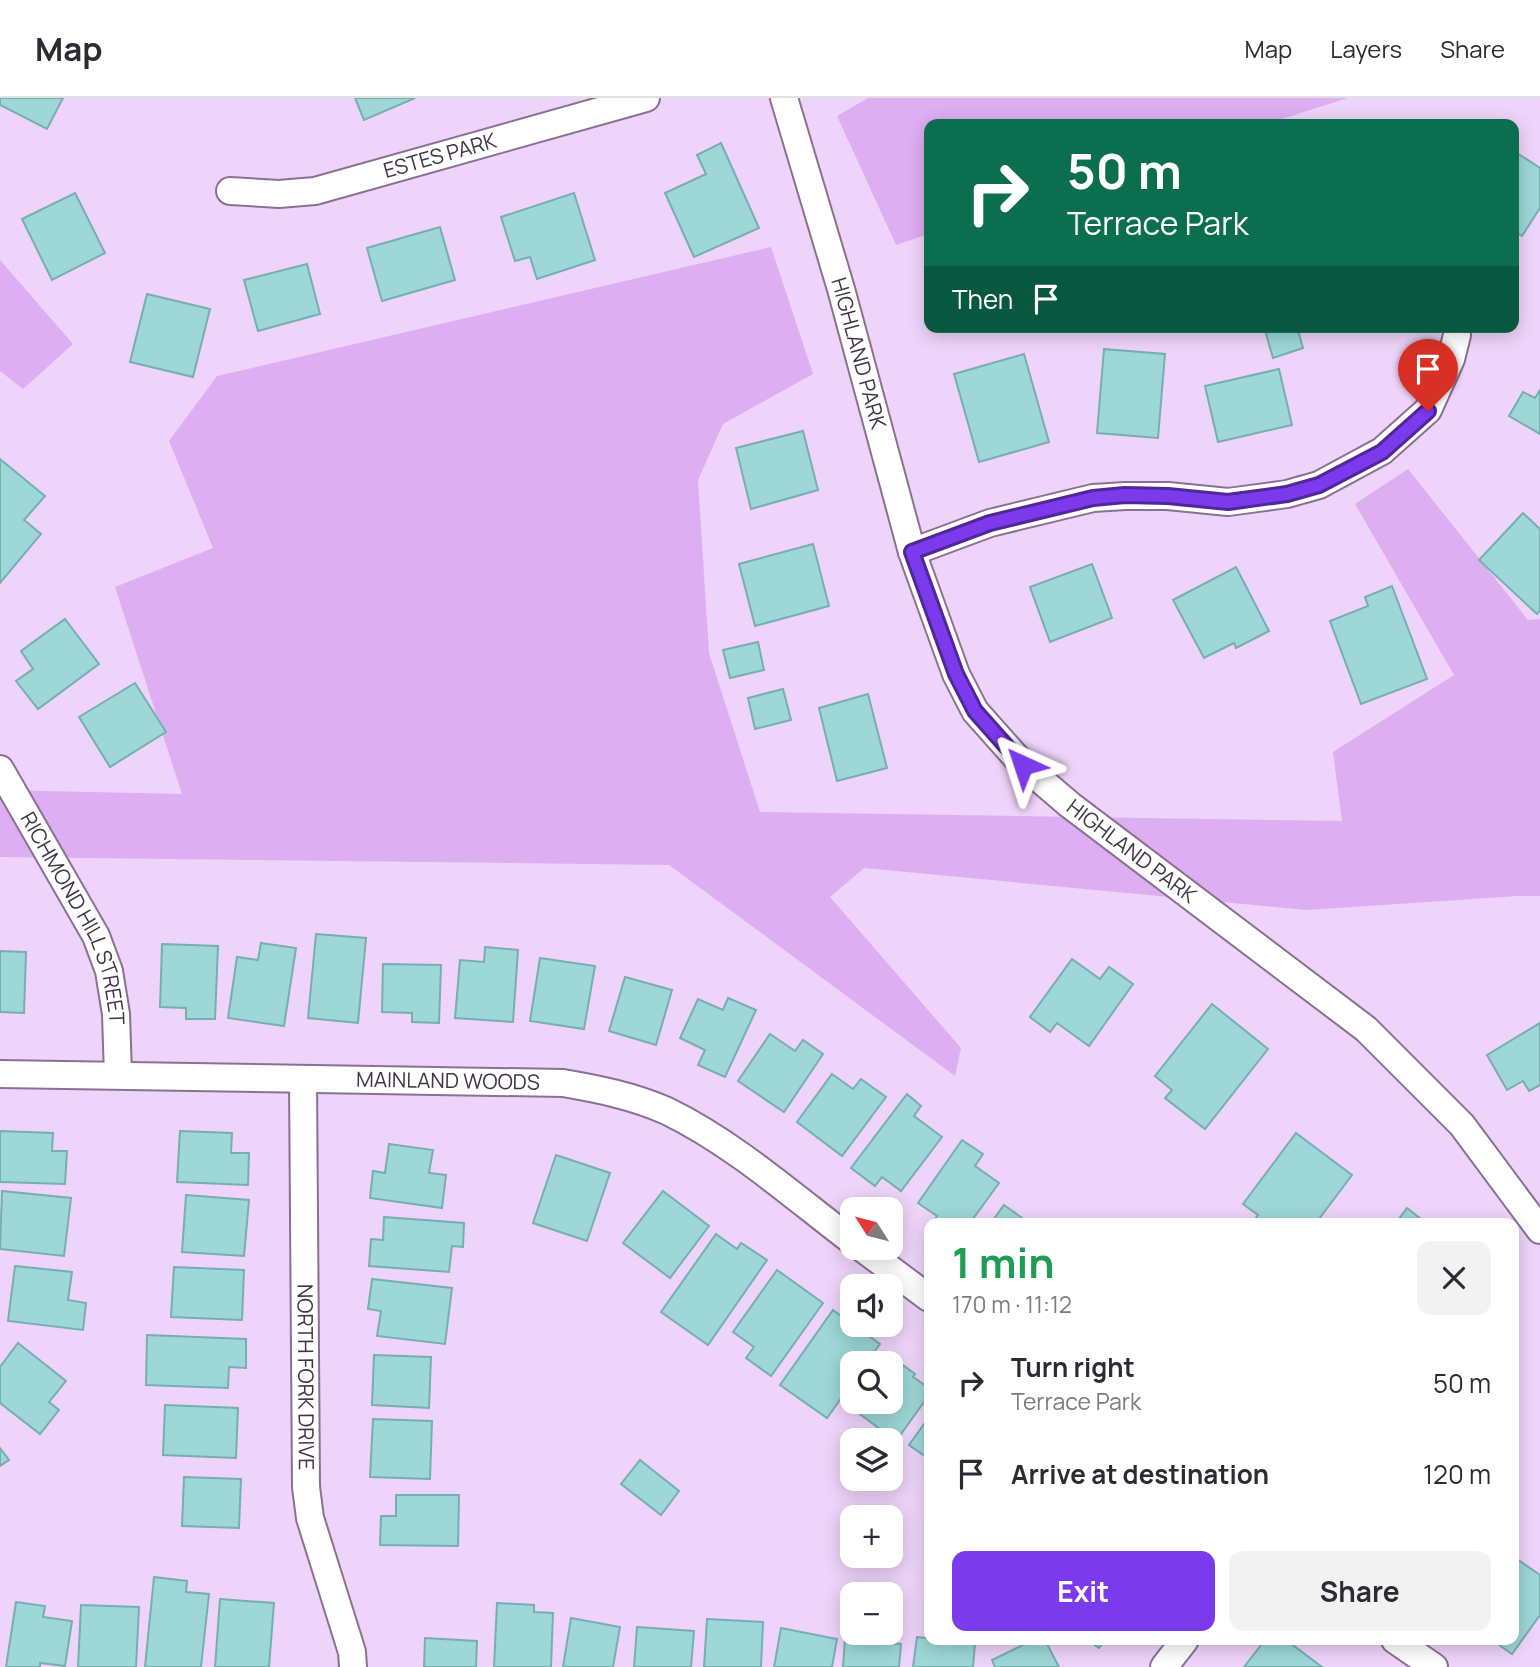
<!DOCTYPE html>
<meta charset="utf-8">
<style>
body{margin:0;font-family:Manrope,sans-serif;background:#f2f2f3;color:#2b2b33;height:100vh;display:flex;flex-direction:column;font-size:26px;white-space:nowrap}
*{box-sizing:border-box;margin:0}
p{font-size:23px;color:#7c7c81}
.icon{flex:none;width:38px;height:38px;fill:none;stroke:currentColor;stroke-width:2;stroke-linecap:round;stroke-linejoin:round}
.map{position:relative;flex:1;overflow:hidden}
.side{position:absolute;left:924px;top:1120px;width:595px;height:427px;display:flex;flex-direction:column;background:#fff;border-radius:14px;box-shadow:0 4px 18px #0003}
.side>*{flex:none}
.banner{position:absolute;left:924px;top:21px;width:595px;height:214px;border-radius:14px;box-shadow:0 4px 18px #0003;background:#0b6e4f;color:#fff;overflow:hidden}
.needle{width:46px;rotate:306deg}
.controls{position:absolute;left:840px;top:1099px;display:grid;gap:14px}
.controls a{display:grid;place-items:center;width:63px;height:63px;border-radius:14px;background:#fff;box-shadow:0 4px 18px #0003;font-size:35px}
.pin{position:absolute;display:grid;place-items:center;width:60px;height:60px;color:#fff;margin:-72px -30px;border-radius:50% 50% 50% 0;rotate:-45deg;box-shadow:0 0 7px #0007}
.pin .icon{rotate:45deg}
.me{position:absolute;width:77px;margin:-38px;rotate:318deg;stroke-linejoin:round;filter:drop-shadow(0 0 5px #0008)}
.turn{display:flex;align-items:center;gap:24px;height:147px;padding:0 28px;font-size:32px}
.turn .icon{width:91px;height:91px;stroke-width:2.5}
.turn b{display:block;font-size:49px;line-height:60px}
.then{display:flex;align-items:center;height:66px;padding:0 28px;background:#0003;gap:14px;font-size:26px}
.round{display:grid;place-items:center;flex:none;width:74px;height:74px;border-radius:14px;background:#f2f2f3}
.headline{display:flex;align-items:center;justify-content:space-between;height:119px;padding:0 28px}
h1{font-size:42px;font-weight:700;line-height:52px;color:#1e9e55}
.cta{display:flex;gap:14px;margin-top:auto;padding:14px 28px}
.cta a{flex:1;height:80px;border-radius:14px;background:#7c3aed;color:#fff;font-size:28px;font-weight:700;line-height:80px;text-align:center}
.cta a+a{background:#f2f2f3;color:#2b2b33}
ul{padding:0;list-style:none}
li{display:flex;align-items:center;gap:21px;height:91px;padding:0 28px}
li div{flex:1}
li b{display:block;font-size:26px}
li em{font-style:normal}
header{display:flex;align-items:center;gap:42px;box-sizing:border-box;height:98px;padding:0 35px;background:#fff;border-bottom:2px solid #e1e1e2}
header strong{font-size:33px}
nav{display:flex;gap:38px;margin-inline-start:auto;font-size:24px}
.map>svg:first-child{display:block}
</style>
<header>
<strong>Map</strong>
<nav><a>Map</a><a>Layers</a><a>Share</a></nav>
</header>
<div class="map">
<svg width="1540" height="1569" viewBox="0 0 1540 1569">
<rect width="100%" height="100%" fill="#eed4fa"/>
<!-- green -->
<g fill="#deaef2">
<path d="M868,0H1348L1266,26H929V136L896,147L837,18Z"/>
<path d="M771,149L813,276L723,326L698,382L709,555L760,714L1342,723L1333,654L1454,577L1355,406L1408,371L1528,522L1540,521V798H1518L1307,812L864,770L830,799L961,950L955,978L669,767L0,759V692L182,696L115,489L213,450L169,343L217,278Z"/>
<path d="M0,162L73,246L23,291L0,273Z"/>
</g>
<!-- building -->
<g fill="#9ed7d7" stroke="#77aeae" stroke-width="2">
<path d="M0,0H63L47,31L0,7Z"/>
<path d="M355,0H415L364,22Z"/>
<path d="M721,45L759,130L694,159L665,95L706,76L697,57Z"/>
<path d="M1514,53L1540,70V110L1522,138L1514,133Z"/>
<path d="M75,95L105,155L52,182L22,121Z"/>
<path d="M574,95L595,162L537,181L530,159L515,163L501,119Z"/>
<path d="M440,129L455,182L382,203L367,150Z"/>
<path d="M307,166L320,216L258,233L244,182Z"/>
<path d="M147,196L210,211L193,279L130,264Z"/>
<path d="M1264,229H1297L1303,250L1273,260Z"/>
<path d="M1104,251L1165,256L1158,340L1097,335Z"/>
<path d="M1024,256L1049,344L979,364L954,276Z"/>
<path d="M1279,271L1292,327L1218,344L1205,288Z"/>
<path d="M1540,292V336L1509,318L1523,294L1535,300Z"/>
<path d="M803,333L818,392L751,411L736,350Z"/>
<path d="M0,361L45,398L24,422L41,436L0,485Z"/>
<path d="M1523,415L1540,431V512L1537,516L1479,462Z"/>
<path d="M813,446L829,508L755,528L739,466Z"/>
<path d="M1092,466L1112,520L1050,544L1030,489Z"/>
<path d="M1236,469L1269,533L1236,550L1234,545L1204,560L1173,502Z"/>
<path d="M1392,488L1427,581L1361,606L1330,523L1368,508L1365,499Z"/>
<path d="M65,521L99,566L38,611L16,583L33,571L21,553Z"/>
<path d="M758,544L764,572L730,580L723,552Z"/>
<path d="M135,585L166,634L110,669L79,619Z"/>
<path d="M783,591L791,622L755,631L748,600Z"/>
<path d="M868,596L887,670L837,683L819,610Z"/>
<path d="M316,836L366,840L358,925L308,920Z"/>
<path d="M261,845L296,850L284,928L228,920L237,859L258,862Z"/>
<path d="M162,846L218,848L215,921H186V910L160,909Z"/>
<path d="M485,849L518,852L513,924L455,920L460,862L484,864Z"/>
<path d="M0,853L26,854L24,915L0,914Z"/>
<path d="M540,860L595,868L584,931L530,923Z"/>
<path d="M1072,861L1100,881L1109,869L1133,886L1089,948L1057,925L1050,934L1030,919Z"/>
<path d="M383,866L441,867L439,925L412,924V915L382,914Z"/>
<path d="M625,879L672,892L656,947L609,933Z"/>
<path d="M728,900L756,912L725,979L698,967L705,952L680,940L698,901L723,912Z"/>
<path d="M1212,906L1268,951L1205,1031L1165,1000L1172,992L1155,978Z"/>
<path d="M1540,925V987L1529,993L1523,983L1507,992L1487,957Z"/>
<path d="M770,936L795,953L803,942L823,956L784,1014L738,983Z"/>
<path d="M832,976L853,991L861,981L886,999L842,1058L797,1024Z"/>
<path d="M907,996L921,1008L914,1018L942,1039L901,1093L882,1079L875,1088L851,1070Z"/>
<path d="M0,1033L53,1035L52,1053H67L65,1086L0,1084Z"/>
<path d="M180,1033L232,1035L231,1055H249L248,1087L177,1084Z"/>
<path d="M1296,1035L1352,1077L1316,1125H1252L1258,1117L1243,1106Z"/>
<path d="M962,1042L983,1056L975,1068L999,1085L970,1125H932L937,1118L918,1105Z"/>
<path d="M389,1046L433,1052L429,1075L446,1077L442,1110L370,1100L373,1073L385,1075Z"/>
<path d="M556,1057L610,1075L587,1143L533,1125Z"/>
<path d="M2,1093L71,1100L64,1158L0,1151Z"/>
<path d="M663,1093L709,1128L670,1180L623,1145Z"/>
<path d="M186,1097L249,1102L244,1158L182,1154Z"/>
<path d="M1004,1107L1029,1125H991Z"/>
<path d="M1407,1110L1426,1125H1396Z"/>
<path d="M384,1119L464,1125L463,1149L452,1148L449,1174L369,1168L371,1141L383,1142Z"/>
<path d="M716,1136L737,1151L741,1145L767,1162L708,1247L661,1214Z"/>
<path d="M15,1168L72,1174L68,1202L86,1205L83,1232L8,1223Z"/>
<path d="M174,1169L244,1172L242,1222L171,1219Z"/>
<path d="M777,1172L823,1205L771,1278L746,1260L754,1249L733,1234Z"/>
<path d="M372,1181L452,1190L445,1246L377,1238L381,1213L368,1211Z"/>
<path d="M833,1212L880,1246L866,1265H852V1285L827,1320L780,1287Z"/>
<path d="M147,1237L246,1241V1270L229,1269L228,1290L146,1287Z"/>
<path d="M18,1245L66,1283L49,1304L59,1312L40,1336L0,1305V1269Z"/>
<path d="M888,1256L915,1276L913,1279L929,1290V1297L896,1343L849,1308L853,1304H891V1265H881Z"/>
<path d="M374,1257L431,1259L429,1310L372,1307Z"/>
<path d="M165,1307L238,1310L236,1360L163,1357Z"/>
<path d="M929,1319V1361L909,1347Z"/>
<path d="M373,1321L432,1323L430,1381L370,1379Z"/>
<path d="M0,1350L9,1362L0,1368Z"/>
<path d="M640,1362L679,1393L661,1417L621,1386Z"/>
<path d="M184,1379L241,1381L239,1430L182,1428Z"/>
<path d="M396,1397H459L458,1448L380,1447L381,1418H396Z"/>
<path d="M1517,1461L1540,1477V1517L1512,1556L1492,1542H1514V1465Z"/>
<path d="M154,1479L187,1483L186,1494L209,1496L201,1569H145Z"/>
<path d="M220,1501L274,1505L269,1569H215Z"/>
<path d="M16,1504L45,1508L43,1519L72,1523L65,1568L40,1565V1569H6Z"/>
<path d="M497,1505L534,1507V1514L553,1515L551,1569H494Z"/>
<path d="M81,1507L139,1509L136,1569H78Z"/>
<path d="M571,1520L620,1529L613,1569H563Z"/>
<path d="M707,1521L763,1524L761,1569H704Z"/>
<path d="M637,1529L694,1533L691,1569H634Z"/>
<path d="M781,1530L837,1541L832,1569H774Z"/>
<path d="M917,1539L975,1546L973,1569H913Z"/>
<path d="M425,1540L477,1543L476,1569H424Z"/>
<path d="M845,1541L901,1546L899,1569H843Z"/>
<path d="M1033,1542H1045L1059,1569H995L992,1562Z"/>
<path d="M1087,1542H1105L1099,1550Z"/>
<path d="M1265,1542H1286L1322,1569H1244Z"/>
</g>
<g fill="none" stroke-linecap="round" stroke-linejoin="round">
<!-- minor casing -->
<g stroke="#897193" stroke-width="30">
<g id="minor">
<path id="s1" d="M784,0L841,191L912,454L956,576L975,613L1023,667L1070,707L1366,931L1462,1027L1540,1132"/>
<path id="s2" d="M230,93L279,96L315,93L646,0"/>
<path d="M912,454L990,425L1093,400L1125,398H1168L1228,404L1287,396L1319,387L1382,353L1428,312L1451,261L1457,237"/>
<path id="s3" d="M0,671L96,838L109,873L116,916L118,977"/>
<path id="s4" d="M0,976L563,985C598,991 633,998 667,1013C733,1045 793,1098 852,1143"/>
<path id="s5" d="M303,981L306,1389L310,1420L352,1554L353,1569"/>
<path d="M862,1150L929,1200"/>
<path d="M1395,1542L1434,1569"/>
<path d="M1164,1569L1185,1542"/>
</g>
</g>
<!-- minor -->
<use href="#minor" stroke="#fff" stroke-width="26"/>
</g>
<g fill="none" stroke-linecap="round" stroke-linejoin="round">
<!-- route casing -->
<g stroke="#51269a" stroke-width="18">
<path id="route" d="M1023,667L975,613L956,576L912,454L990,425L1093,400L1125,397L1168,398L1228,404L1287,396L1319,387L1382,354L1428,313"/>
</g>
<!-- route -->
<use href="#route" stroke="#7c3aed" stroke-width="12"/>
</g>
<g text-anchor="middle" stroke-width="5" stroke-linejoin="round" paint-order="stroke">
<!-- street labels -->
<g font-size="21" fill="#403544" stroke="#fff">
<text dy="7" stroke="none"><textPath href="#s2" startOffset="215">ESTES PARK</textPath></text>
<text dy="7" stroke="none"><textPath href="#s1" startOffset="266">HIGHLAND PARK</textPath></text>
<text dy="7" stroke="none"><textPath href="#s1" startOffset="854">HIGHLAND PARK</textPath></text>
<text dy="7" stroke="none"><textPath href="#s3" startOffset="168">RICHMOND HILL STREET</textPath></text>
<text dy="7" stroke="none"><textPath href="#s4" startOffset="448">MAINLAND WOODS</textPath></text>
<text dy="7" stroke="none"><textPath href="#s5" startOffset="298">NORTH FORK DRIVE</textPath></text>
</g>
</g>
</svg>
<div class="controls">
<a><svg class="needle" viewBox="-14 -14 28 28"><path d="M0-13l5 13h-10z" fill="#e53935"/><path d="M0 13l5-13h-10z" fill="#7c7c81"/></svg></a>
<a><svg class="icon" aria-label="sound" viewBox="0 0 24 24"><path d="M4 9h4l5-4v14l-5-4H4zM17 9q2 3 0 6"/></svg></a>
<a><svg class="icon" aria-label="search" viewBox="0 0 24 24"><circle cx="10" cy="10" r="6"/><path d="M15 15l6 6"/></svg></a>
<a><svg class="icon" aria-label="layers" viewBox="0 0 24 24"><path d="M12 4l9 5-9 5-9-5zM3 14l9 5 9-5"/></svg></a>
<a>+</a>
<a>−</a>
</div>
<div class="pin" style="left:1428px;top:313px;background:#d93025"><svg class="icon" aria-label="arrive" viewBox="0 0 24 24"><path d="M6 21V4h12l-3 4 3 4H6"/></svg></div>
<svg class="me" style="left:1023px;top:667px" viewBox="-20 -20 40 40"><path d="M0-17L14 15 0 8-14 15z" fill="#7c3aed" stroke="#fff" stroke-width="4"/></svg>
<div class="banner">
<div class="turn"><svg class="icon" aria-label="right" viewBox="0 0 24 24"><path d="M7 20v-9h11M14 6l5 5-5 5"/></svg><div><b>50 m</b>Terrace Park</div></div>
<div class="then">Then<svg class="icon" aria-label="arrive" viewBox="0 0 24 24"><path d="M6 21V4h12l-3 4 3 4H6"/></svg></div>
</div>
<section class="side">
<div class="headline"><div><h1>1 min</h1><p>170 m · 11:12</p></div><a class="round"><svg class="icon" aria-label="close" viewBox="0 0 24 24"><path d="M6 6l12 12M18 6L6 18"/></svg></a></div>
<ul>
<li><svg class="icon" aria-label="right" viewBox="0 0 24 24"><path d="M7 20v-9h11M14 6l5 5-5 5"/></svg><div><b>Turn right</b><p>Terrace Park</p></div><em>50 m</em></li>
<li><svg class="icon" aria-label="arrive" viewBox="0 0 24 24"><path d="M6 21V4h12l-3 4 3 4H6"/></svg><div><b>Arrive at destination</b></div><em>120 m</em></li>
</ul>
<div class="cta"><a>Exit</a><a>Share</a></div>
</section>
</div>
